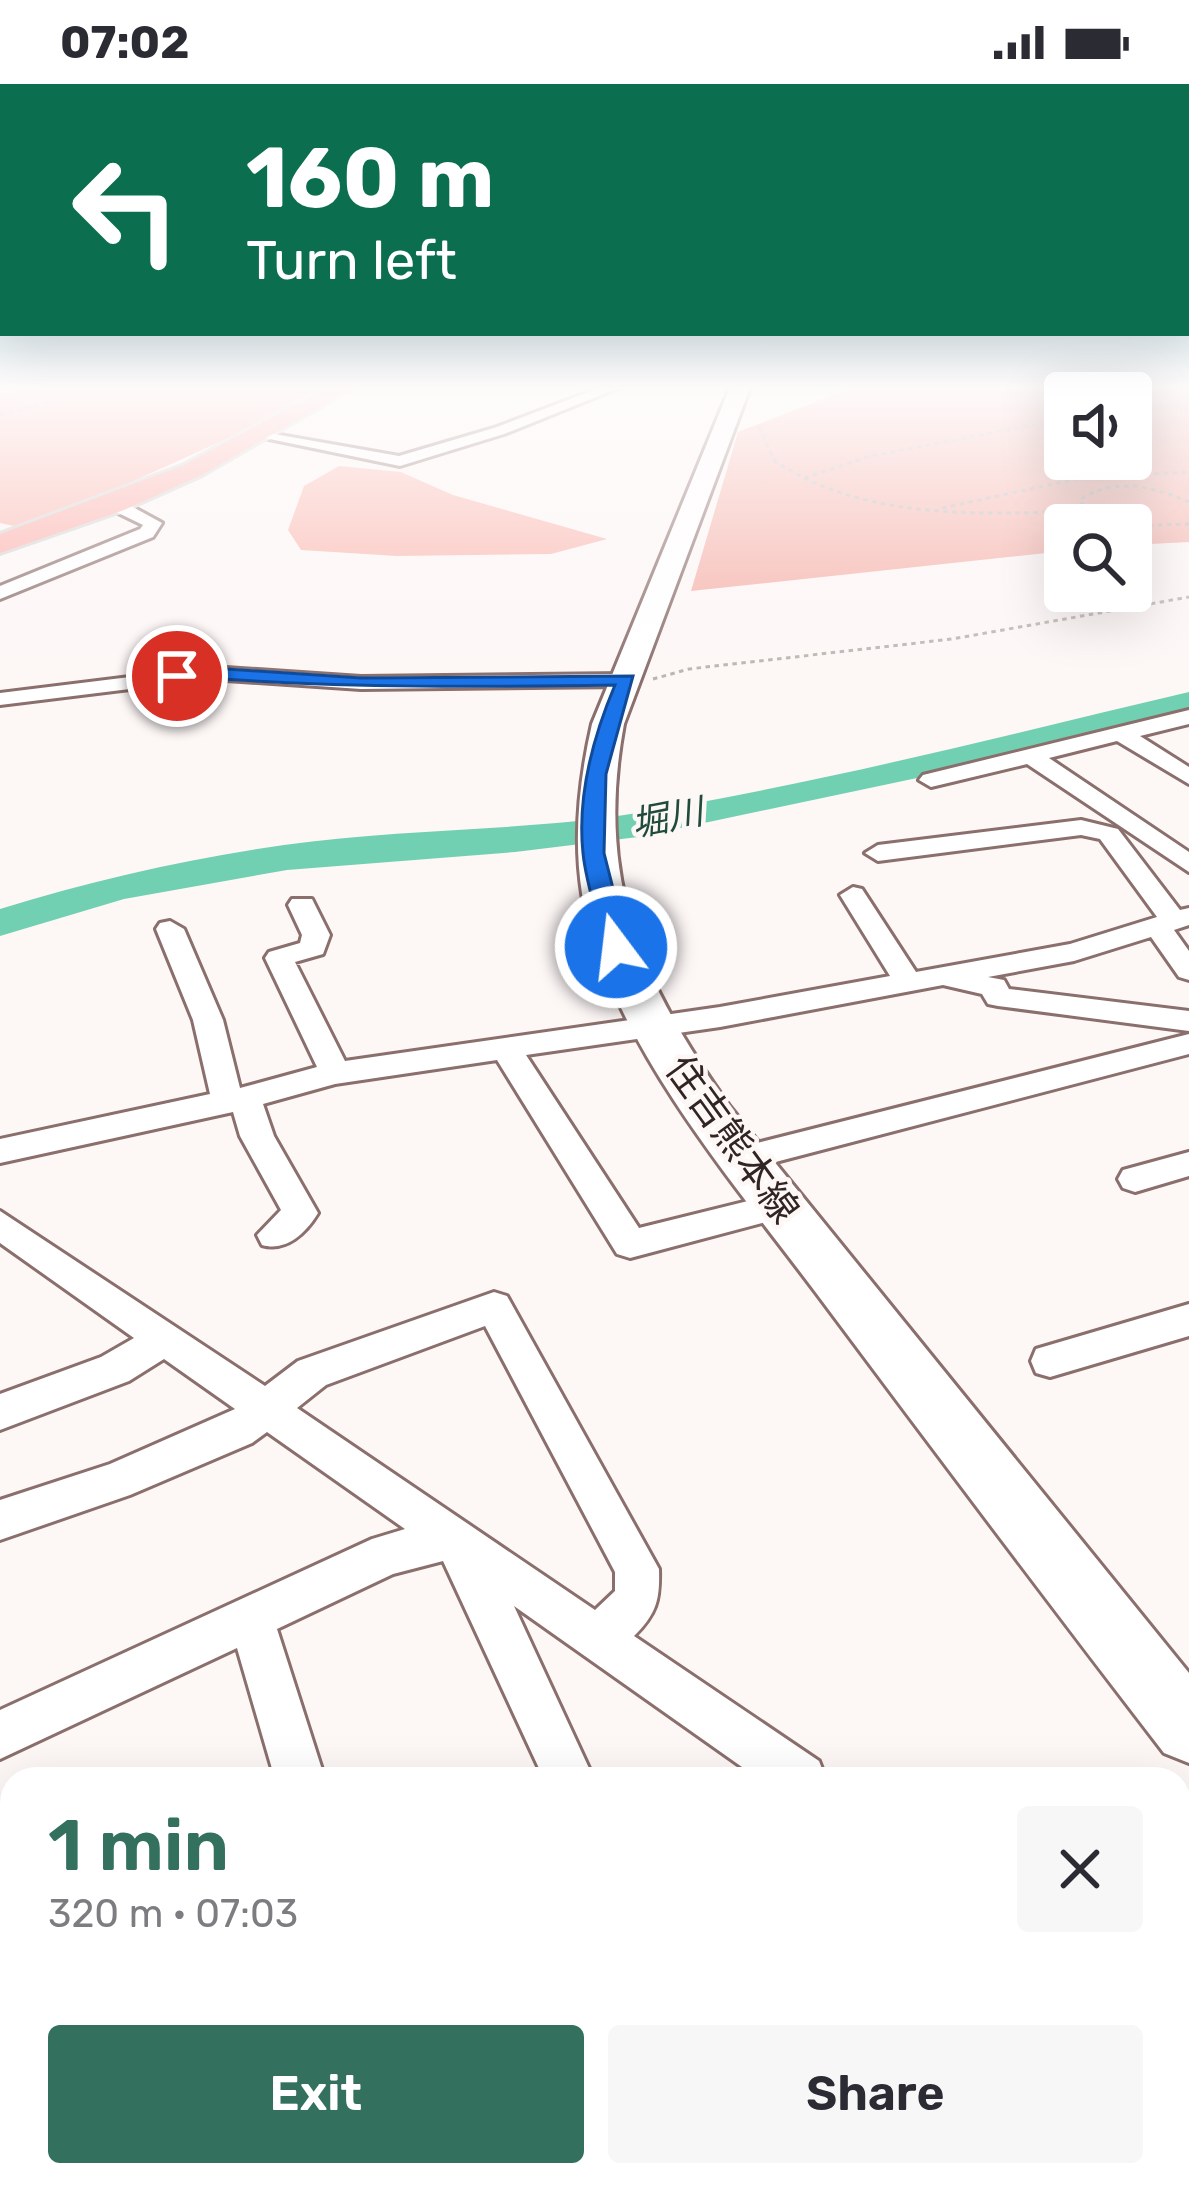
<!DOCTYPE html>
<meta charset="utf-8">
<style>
body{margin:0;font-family:Rubik,"Noto Sans JP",sans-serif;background:#f7f7f7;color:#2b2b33;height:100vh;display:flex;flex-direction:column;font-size:45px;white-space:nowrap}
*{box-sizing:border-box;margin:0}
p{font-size:39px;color:#7c7c81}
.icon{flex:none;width:66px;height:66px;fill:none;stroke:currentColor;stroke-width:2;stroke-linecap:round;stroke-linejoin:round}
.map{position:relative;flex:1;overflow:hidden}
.sheet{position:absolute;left:0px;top:1683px;width:1191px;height:420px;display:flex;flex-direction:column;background:#fff;border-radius:36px 36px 0 0;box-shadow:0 12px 48px #0002}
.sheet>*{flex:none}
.hud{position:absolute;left:0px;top:0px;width:1191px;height:252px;box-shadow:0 12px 48px #0002;background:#0b6e4f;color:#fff;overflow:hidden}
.fabs{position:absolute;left:1044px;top:288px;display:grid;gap:24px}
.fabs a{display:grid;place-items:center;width:108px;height:108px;border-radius:12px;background:#fff;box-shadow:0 12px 48px #0002;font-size:60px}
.pin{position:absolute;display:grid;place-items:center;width:102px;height:102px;color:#fff;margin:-51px;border:6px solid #fff;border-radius:50%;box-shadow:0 3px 12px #0007}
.me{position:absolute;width:132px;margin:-66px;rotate:345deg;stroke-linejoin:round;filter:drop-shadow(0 0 9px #0008)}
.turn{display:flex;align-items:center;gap:42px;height:252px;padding:0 48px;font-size:54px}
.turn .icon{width:156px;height:156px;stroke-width:2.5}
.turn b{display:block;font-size:84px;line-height:102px}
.round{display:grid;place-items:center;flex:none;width:126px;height:126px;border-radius:12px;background:#f7f7f7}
.head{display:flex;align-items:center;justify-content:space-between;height:204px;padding:0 48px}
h1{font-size:72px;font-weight:600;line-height:90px;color:#33715e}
.action{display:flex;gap:24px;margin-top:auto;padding:24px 48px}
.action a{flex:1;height:138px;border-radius:12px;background:#33715e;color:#fff;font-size:48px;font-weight:600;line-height:138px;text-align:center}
.action a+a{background:#f7f7f7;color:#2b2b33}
.status{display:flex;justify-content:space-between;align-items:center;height:84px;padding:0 60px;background:#fff;direction:ltr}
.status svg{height:33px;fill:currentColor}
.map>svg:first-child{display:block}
</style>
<div class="status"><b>07:02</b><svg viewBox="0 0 49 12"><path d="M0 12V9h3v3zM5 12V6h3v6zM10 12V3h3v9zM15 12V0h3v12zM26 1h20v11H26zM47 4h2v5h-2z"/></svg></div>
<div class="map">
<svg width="1189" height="2103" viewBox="0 0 1189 2103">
<rect width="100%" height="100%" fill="#fdf7f6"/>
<!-- green -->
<path fill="#f5b0a8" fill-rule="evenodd" d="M859,301H1189V458L1131,461V441H1065V467L691,507L738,348ZM1065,309H1131V375H1065Z"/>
<!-- forest -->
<g fill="#fab5ad">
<path d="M0,301H345L28,445L0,439Z"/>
<path d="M339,382L401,388L453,411L607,455L551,470L397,472L301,466L288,446L304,402Z"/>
</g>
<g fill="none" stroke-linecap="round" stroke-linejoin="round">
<!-- river -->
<path fill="#71d0b1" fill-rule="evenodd" d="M1189,608V630L936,690L638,753L515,768L287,786L124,815L0,852V825C94,796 187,775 284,761C401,744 520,748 637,729C823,699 1006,651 1189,608Z"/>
<!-- street casing -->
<g stroke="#8a6f6c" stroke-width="6">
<g id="street">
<path d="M607,301H626L504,350L400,382L250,351L257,347L399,372L494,344Z"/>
<path d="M108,416H120L162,439L153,453L0,515V502L140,445L143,441L108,424Z"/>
<path d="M211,583L361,593L626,590L637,596L626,602L361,605L211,595L0,621V609Z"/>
<path d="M1189,626V640L1140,652L1189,683V700L1117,657L1049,674L1189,768V788L1027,680L931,703L919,696L923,691Z"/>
<path d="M1081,736L1118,745L1180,826L1189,824V841L1174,846L1189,867V896L1179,893L1151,853L1074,877L988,893L1004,896L1009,905L1189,927V947L998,922L988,920L982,910L943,901L720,943L526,971L639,1144L780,1109L792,1113L797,1122L792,1131L630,1174L617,1170L497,976L335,1000L263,1020L274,1052L318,1129C306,1149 286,1168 262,1161L257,1151L281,1126L240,1052L233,1028L0,1079V1055L210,1010L193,936L156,845L160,839L170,837L184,845L223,936L240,1004L317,983L265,874L269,868L300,859L302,851L288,821L292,815H312L330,851L323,870L295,878L345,977L720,923L890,892L840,811L853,803L862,805L916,888L1070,860L1157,833L1100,755L1081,751L878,777L865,769L878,761Z"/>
<path d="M1189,950V970L745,1086L733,1083L728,1074L733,1065L745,1062Z"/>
<path d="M1189,1068V1092L1135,1108L1123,1104L1118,1095L1123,1086Z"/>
<path d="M0,1127L265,1302L298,1277L494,1208L507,1212L659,1485C660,1517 656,1530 634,1552L819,1677L826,1695H759L514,1522L594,1695H544L443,1477L393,1490L277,1545L325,1695H275L237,1564L0,1675V1626L372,1455L405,1445L267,1348L252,1359L130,1411L0,1456V1416L110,1380L235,1325L164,1275L129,1297L0,1346V1310L101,1273L134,1254L0,1159ZM485,1242L615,1488V1507L595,1526L297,1324L326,1301Z"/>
<path d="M1189,1220V1252L1050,1293L1036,1289L1031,1277L1036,1265Z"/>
<path d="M1189,1823V1881L1179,1885V1827Z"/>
<path d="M12,1932V1990L0,1995V1937Z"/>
<path d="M391,2091H451L455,2103H395Z"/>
<path d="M714,2091H774L779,2103H719Z"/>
<path d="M851,2091H923L918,2103H846Z"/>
<path d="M1036,2091H1098L1103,2103H1041Z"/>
</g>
</g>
<!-- secondary casing -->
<g stroke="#8a6f6c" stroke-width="6">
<path id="secondary" d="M731,301H751L624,640C595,796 641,898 730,1023L1189,1589V1679L1164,1669C1047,1517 932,1364 817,1210C736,1102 642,993 596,865C570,792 575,715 592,640Z"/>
</g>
<!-- primary casing -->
<g stroke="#d6d3d3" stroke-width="6">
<path id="primary" d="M331,301H358L202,391L124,426L0,469V450L184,381Z"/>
</g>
<!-- path -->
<g stroke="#bcb4b3" stroke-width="3" stroke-dasharray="4.5 4.5" stroke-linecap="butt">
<path d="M1131,326L1189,321"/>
<path d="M0,331L116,301"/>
<path d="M759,343L775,378L804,394L871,372L1065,335"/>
<path d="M804,394C894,437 998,430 1096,426"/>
<path d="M942,424L1086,393L1189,388"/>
<path d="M1123,441L1090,430L1080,416C1113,392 1154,403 1189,418"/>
<path d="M1131,442L1189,440"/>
<path d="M653,595L689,585L952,555L1189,513"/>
</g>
<!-- street -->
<use href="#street" fill="#fff" fill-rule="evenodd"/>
<!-- secondary -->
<use href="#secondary" fill="#fff" fill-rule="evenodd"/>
<!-- primary -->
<use href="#primary" fill="#fbada8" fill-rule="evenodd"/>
</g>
<!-- sky -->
<linearGradient id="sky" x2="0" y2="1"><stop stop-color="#78bfd2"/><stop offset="0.51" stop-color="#fefbfb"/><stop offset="1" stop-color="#fefbfb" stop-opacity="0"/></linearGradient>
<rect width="1189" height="595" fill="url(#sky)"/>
<!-- route -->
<path fill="#1a73e8" stroke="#114b97" stroke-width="3" d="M211,584L361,594L633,592L606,690L604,769L628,863L625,868L616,870L605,863C598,833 586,800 583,769C577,712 593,653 615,601C484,603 354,604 222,595C205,594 182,602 168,592Z"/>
<g text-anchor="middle" stroke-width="9" stroke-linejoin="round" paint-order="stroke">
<!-- far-water labels -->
<g font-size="36" font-style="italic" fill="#214b3d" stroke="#fdf7f6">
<text transform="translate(667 733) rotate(-11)" y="13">堀川</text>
</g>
<!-- street labels -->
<g font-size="39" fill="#302524" stroke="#fdf7f6">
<text transform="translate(733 1055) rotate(54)" y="14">住吉熊本線</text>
</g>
</g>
</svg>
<div class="fabs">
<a><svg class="icon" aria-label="sound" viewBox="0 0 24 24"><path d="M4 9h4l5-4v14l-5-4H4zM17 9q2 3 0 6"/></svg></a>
<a><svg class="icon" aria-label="search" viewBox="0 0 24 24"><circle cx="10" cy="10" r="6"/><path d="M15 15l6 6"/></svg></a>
</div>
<div class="pin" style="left:177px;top:592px;background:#d93025"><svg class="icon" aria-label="arrive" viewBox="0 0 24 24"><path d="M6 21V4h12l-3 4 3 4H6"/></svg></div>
<svg class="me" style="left:616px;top:863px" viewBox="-20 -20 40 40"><circle r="17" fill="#1a73e8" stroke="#fff" stroke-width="3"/><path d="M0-11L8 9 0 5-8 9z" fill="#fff"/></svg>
<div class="hud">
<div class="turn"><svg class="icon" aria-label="left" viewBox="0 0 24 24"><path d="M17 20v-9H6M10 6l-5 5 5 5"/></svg><div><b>160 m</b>Turn left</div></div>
</div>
<section class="sheet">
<div class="head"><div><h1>1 min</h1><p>320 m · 07:03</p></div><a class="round"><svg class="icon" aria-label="close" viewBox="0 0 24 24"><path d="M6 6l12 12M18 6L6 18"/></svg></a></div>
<div class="action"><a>Exit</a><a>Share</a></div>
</section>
</div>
